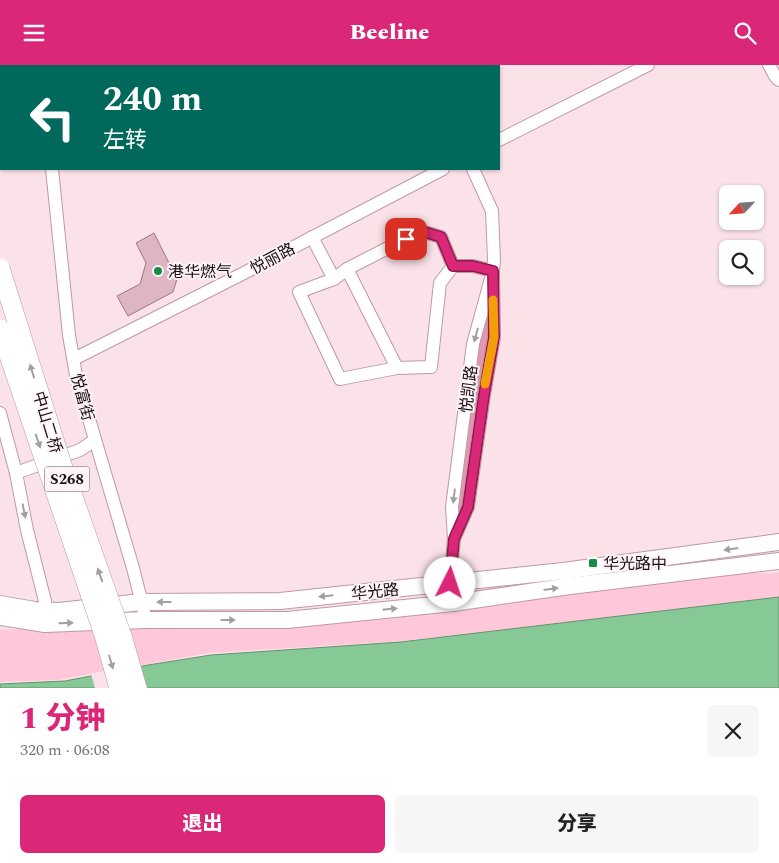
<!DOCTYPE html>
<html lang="zh">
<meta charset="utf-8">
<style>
body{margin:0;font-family:Spectral,"Noto Sans SC",serif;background:#f6f6f6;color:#222;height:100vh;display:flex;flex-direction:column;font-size:19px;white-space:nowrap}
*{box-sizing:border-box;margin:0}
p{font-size:16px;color:#767676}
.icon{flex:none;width:28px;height:28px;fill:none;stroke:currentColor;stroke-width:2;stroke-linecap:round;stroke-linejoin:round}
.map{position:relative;height:623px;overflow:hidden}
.sheet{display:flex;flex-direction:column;background:#fff;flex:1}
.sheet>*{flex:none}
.guide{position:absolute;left:0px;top:0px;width:500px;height:105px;box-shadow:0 1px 4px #0004;background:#00695c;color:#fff;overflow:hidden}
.needle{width:32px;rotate:244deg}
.fabs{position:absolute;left:719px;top:120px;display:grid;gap:10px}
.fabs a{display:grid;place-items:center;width:45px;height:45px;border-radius:8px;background:#fff;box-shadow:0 1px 4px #0004;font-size:25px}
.pin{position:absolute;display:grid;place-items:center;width:42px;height:42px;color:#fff;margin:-21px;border-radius:10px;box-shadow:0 2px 8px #0006}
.me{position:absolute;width:55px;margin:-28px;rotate:4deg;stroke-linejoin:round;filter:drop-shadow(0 0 4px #0008)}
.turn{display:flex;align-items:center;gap:18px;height:105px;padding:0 20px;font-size:22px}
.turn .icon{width:65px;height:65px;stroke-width:2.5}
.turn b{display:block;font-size:35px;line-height:42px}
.round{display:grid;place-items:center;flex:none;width:52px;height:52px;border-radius:8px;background:#f6f6f6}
.summary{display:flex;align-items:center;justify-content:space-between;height:85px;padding:0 20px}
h1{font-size:30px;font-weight:800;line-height:38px;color:#db2777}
.cta{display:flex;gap:10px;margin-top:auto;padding:10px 20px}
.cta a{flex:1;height:58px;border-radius:8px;background:#db2777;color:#fff;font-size:20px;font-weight:800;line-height:58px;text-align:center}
.cta a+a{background:#f6f6f6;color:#222}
header{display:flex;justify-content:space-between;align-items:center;height:65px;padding:0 20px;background:#db2777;color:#fff;font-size:22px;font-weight:800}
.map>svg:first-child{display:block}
</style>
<header><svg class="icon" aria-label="menu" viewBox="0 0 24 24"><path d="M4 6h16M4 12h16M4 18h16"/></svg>Beeline<svg class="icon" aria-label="search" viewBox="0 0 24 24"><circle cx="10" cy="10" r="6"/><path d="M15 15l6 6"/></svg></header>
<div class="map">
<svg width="779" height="623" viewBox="0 0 779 623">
<rect width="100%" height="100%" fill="#fbe2e9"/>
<!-- green -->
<path fill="#ffc8da" d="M751,507L769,509L779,507V532L404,576L209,588L57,615L0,617V565L104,560L265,558Z"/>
<!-- forest -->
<path fill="#e396b1" d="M488,244L490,276L464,444L455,457L478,274Z"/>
<!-- water -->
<path fill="#86c997" stroke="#66916f" d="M779,532V623H0V619L65,616L148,600L211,590L401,577Z"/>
<!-- pier -->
<path fill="#fbe2e9" d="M140,599L147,623H95L91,609Z"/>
<!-- building -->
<path fill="#deb6c3" stroke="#9c7783" d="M154,168L177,214L173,227L128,251L117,231L140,219L146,198L136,178Z"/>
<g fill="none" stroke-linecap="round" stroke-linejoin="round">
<!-- minor casing -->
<g stroke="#bf98a5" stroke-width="14">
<g id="minor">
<path d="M417,0L418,1"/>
<path d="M769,0L775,11L779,15"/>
<path d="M11,1L13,0"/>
<path d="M0,7L1,6"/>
<path d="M499,75L648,0"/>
<path d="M52,104L69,270L76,310L133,503L146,555"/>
<path d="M473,104L492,146L494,195L493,206L473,279L452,442L454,474L468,442L484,330L494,272L493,206"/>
<path d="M421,166L441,172L453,201L440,218L431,302L397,303L340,314L299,227L334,214L347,204Z"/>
<path d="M312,172L334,214"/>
<path d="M453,201H473L493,206"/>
<path d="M347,204L397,303"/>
<path d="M74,294L246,207L443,104"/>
<path d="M0,348L16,408L27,465L45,536V553"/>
<path d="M16,408L80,385L95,375"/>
<path d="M453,538L450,517L454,474"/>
</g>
</g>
<!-- major casing -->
<g stroke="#bf98a5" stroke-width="18">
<g id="major">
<path d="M119,1L121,0"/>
<path d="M0,64H1"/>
<path d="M0,539L35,545L59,546L141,537L280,536L563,506L779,477"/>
<path d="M0,552L45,559L146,555H287L453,538L570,521L779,496"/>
</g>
</g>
<!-- minor -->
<use href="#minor" stroke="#fff" stroke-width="12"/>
<!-- major -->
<use href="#major" stroke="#fff" stroke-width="16"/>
<!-- highway-bridge casing -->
<g stroke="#bf98a5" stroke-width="20" stroke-linecap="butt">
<g id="highway-bridge">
<path d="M0,203L63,403L123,574L137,623"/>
<path d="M0,264L104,570L119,623"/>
</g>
</g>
<!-- highway-bridge -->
<use href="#highway-bridge" stroke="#fff" stroke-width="19"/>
</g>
<!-- one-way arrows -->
<defs><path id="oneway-solid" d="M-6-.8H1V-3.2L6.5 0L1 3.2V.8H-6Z" transform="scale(1.25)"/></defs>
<g fill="#a49fa0">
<use href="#oneway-solid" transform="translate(476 270) rotate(105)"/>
<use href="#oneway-solid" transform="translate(32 306) rotate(-107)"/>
<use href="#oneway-solid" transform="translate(38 376) rotate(71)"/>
<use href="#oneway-solid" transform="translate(454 431) rotate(97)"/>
<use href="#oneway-solid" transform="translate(24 446) rotate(79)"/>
<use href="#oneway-solid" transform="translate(731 484) rotate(172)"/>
<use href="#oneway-solid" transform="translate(100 510) rotate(-109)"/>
<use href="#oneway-solid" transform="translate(551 524) rotate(-8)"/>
<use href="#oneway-solid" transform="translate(326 531) rotate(174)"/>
<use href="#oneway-solid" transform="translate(164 537) rotate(180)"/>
<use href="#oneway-solid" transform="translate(390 544) rotate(-6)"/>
<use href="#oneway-solid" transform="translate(228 555)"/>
<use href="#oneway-solid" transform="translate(66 558) rotate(-2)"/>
<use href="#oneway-solid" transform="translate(111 597) rotate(74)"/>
</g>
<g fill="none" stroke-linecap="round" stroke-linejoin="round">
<!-- route casing -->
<g stroke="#8e194d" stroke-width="12">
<path id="route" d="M406,174L421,166L441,172L453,201H473L493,206L494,272L484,330L468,442L454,474L450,518"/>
</g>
<!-- route -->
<use href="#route" stroke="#db2777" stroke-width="9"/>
<!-- slow -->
<path stroke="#f59e0b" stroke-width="9" d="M485,319L494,272L493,235"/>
</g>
<!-- markers -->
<g fill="#128c48" stroke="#fdf4f7" stroke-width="2">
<circle cx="158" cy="206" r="5"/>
<rect x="588" y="493" width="10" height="10" rx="2.5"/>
</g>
<g text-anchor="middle" stroke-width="4" stroke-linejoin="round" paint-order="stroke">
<!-- shield labels -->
<rect fill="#fdf4f7" stroke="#5f5357" stroke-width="1" x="44.5" y="401.5" width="45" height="25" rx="4"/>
<g font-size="15" font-weight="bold" fill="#1b0e12">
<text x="67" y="419">S268</text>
</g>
<!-- street labels -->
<g font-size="16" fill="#1b0e12" stroke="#fdf4f7">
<text transform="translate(272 193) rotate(-28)" y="6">悦丽路</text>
<text transform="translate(468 324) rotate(-83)" y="6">悦凯路</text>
<text transform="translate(83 332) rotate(75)" y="6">悦富街</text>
<text transform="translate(48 357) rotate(73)" y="6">中山二桥</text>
<text transform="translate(375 526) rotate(-6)" y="6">华光路</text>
</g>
<!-- poi labels -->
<g font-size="16" fill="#1b0e12" stroke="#fdf4f7" text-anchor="start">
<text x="168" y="212">港华燃气</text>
<text x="603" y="504">华光路中</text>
</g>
</g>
</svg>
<div class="fabs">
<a><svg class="needle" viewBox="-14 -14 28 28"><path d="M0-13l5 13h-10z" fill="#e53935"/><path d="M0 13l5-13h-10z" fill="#767676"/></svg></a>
<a><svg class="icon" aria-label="search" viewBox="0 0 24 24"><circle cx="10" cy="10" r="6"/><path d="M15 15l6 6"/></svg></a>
</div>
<div class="pin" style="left:406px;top:174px;background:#d93025"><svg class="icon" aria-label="arrive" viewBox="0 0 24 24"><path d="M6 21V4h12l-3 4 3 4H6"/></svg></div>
<svg class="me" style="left:450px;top:518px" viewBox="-20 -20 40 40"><circle r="19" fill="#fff"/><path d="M0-13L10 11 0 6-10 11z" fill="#db2777"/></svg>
<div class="guide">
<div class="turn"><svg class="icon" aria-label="left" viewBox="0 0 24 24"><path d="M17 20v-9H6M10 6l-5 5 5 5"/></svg><div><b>240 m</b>左转</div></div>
</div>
</div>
<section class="sheet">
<div class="summary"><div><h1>1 分钟</h1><p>320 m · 06:08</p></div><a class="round"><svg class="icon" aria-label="close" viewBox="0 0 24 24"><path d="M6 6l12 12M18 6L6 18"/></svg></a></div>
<div class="cta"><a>退出</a><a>分享</a></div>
</section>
